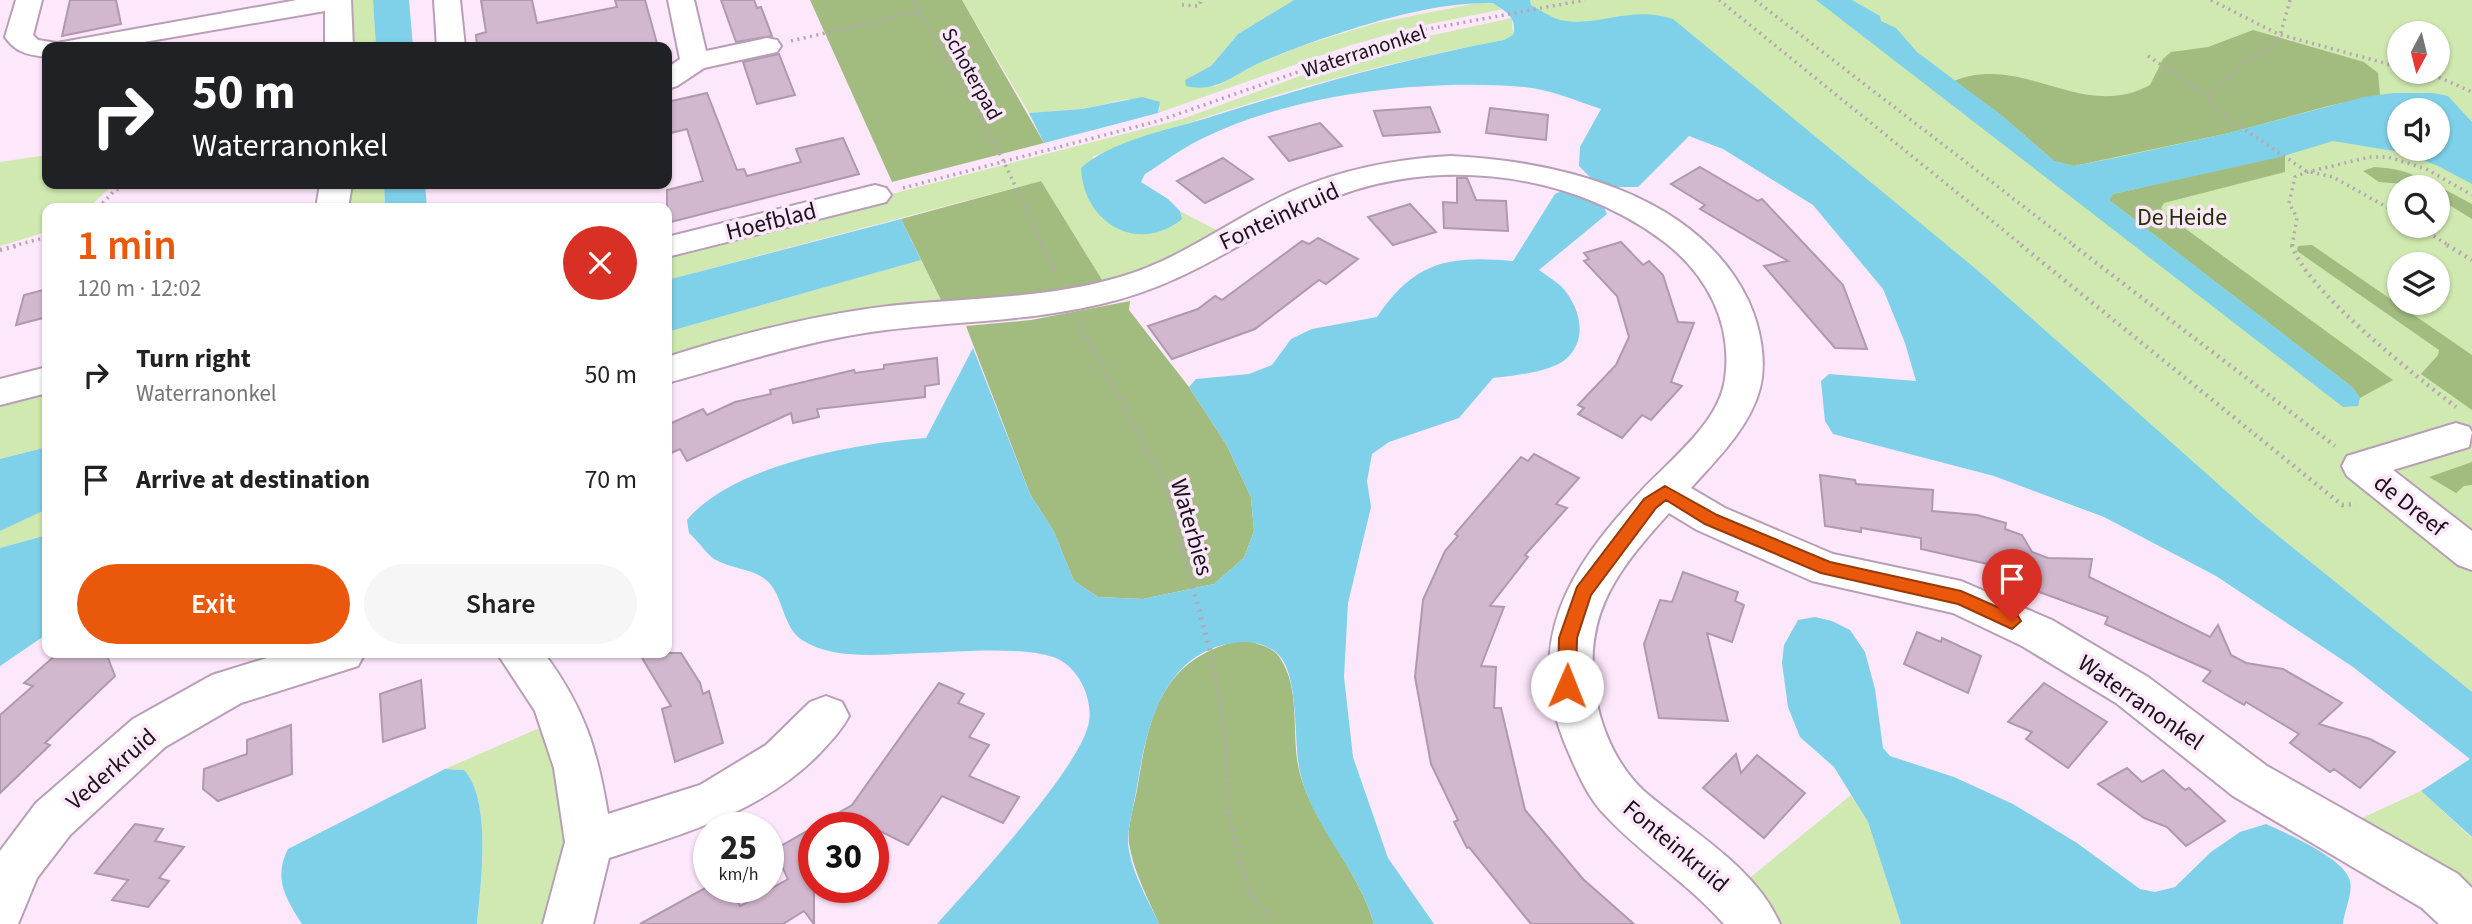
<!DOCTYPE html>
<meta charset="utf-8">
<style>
body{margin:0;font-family:"Source Sans 3",sans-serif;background:#f6f6f6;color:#222;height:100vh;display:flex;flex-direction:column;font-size:26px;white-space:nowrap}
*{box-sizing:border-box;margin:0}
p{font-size:23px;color:#767676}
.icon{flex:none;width:38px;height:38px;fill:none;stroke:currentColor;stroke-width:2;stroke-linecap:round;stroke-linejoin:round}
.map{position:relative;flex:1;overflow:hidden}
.sheet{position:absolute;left:42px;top:203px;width:630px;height:455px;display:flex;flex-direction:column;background:#fff;border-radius:14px;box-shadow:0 2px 5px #0004}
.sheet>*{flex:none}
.hud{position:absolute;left:42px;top:42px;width:630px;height:147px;border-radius:14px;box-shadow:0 2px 5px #0004;background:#202124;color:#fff;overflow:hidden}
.needle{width:46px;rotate:187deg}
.fabs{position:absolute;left:2387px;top:21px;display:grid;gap:14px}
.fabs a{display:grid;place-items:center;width:63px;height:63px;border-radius:50%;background:#fff;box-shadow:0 2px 5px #0004;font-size:35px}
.speed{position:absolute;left:693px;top:812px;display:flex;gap:14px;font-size:35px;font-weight:700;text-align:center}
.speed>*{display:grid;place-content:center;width:91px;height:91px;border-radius:50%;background:#fff;box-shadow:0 2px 5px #0004;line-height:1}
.speed small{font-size:18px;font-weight:400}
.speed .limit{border:10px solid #d22;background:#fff;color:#111}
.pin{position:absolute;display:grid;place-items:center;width:60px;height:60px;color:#fff;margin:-72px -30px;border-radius:50% 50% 50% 0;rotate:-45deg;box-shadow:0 0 7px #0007}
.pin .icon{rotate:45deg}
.me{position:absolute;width:77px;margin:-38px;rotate:1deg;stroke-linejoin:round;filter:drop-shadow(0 0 5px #0008)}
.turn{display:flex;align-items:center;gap:24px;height:147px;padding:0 35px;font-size:32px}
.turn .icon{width:91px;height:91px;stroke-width:2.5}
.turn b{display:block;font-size:49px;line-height:60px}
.round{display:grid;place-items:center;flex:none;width:74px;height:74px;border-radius:37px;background:#f6f6f6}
.overview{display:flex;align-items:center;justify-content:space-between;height:119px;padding:0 35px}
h1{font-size:42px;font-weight:600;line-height:52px;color:#ea580c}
.primary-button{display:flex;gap:14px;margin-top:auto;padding:14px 35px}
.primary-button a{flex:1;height:80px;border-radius:42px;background:#ea580c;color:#fff;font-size:28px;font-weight:600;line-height:80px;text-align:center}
.primary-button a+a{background:#f6f6f6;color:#222}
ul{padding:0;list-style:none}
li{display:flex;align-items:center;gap:21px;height:105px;padding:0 35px}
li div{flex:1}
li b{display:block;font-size:26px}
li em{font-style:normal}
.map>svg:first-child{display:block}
</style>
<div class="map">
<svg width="2472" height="924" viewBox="0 0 2472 924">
<rect width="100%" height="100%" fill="#fde7fb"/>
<!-- green -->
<g fill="#d0e9b0" fill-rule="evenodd">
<path d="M342,0H373L376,47H344Z"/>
<path d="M962,0H1294L1238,34L1211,66L1186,80L1216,86L1257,64L1304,45L1376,23L1477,3H1492L1504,9L1415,27L1348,46L1158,113L1160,107L1128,99L1082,109L1029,113Z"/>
<path d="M1516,0H2472V751L1717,105ZM2399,33H2438V72H2399ZM2399,110H2438V149H2399ZM2399,187H2438V226H2399ZM2399,264H2438V303H2399Z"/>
<path d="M1512,18L1513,35L1504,40C1364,66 1226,107 1092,157L1182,219L1180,211L1224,234L1170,264L1104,283L1041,181L667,280V252L1182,119L1358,55L1424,37Z"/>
<path d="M47,155V184H103L108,189L89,208H47V232L0,246V162Z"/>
<path d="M346,184H384L385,208H341Z"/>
<path d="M921,260L943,304L667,363V332Z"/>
<path d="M47,391V447L0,459V403Z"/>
<path d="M47,509V535L0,548V531L4,527Z"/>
<path d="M544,726L563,785L567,848L544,924H477C481,885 492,800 464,770L445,769Z"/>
<path d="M2421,791L2472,838V902L2353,822Z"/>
<path d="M1851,795L1868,822L1901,924H1768L1740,886Z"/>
</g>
<!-- forest -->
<g fill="#a2bc7f">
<path d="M810,0H962L1044,143L892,182Z"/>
<path d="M2253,30L2364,62L2378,73L2380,95L2328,106L2229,133L2074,166L2054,161L2001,115L1954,81C2024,53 2082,122 2150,85L2163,59L2171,52L2208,47Z"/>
<path d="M2285,155V172L2164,203L2161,208L2164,213L2393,380L2360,398L2352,387L2109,200L2113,194Z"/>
<path d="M2374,167C2412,168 2439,187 2472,204V219L2438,198V187L2379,182L2363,171Z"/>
<path d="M1041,181L1104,283L1028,297L943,304L901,219Z"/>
<path d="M2312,245L2472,355V410L2421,374L2438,355L2439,350L2297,251L2298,246Z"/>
<path d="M1130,301L1129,310L1189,387L1226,444L1251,497L1254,531L1244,558L1214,584L1143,599L1098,597L1074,581L1054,532L1030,494L966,326L1031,320Z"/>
<path d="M2472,462V485L2464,486L2456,493L2429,477Z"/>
<path d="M1242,640C1255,643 1273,646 1280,658C1302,691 1290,737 1300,774C1315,828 1359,870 1374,924H1159C1148,898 1133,871 1129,843C1127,827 1134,806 1137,790C1149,717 1160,658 1242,640Z"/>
</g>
<!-- water -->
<g fill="#7ed1e9" fill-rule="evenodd">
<path d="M373,0H409L413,47H376Z"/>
<path d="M1294,0H1530L1531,5C1540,10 1550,17 1560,20C1600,28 1628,5 1673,19L1976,269L2261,522L2472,692V837L2421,791L2470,759L2353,667L2216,576L2104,517L1994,476L1833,434L1825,421L1821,381L1829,374L1916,381L1905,343L1883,289L1813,205L1723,149L1689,136L1638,187H1616L1602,203L1607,214L1539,270C1546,275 1554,280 1561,286C1580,306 1589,339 1566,359C1551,372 1512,376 1493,378L1459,418L1389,442L1372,454L1367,481L1371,507L1348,603L1344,677L1353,757L1388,858L1434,924H1374C1359,869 1312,827 1300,772C1293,742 1300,673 1277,653C1262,641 1245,640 1227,644C1161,658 1146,731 1137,787C1134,804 1129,822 1128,839C1128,867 1148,899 1159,924H937C971,885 1081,768 1089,722C1093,698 1078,665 1053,657C1018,646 959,652 921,653C885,654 834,661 802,640C784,628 783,600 771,585C758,568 732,570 714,559C707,554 697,540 689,533L687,520C732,465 857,443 926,438L973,348L1030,494L1054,532L1074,581L1098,597L1143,599L1214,584L1244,558L1254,531L1251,497L1226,444L1189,387L1196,379L1249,374L1272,365L1291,339L1312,329L1377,317C1414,261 1450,255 1513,261L1555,194L1564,190L1575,194L1590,177L1579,166L1580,147L1601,109C1576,101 1550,89 1524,87C1422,78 1280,95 1190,145C1175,153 1160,165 1145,174L1141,182L1168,199L1180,211L1182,219C1138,255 1083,223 1081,168C1109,142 1166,130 1204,119C1303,88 1401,59 1504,40L1513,35C1518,18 1505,10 1492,3C1430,2 1362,25 1304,45C1288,51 1270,58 1255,65C1231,77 1214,93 1186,86L1185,80L1211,66L1238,34Z"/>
<path d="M1816,0H1852L1880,16L1881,21L1896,28L1917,52L2001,115L2054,161L2074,166L2120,157L2229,133L2364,97L2394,93H2433L2448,96L2472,122V184L2438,166L2406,153L2333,141L2280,157L2113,194L2109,200L2352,387L2360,398L2358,406L2343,407ZM2399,110H2438V149H2399Z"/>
<path d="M1142,97L1160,102L1158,113L1044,143L1029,113L1082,109Z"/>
<path d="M384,184H425L427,208H385Z"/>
<path d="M901,219L921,260L667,332V280Z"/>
<path d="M47,447V509L0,531V459Z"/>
<path d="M47,535V634L0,666V548Z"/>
<path d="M1815,617L1832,621L1850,630L1865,652L1875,689L1883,748L1890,756L1954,777L2013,804L2077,843L2140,889L2155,892L2175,887L2211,852L2240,832L2266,824C2286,833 2346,859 2350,881C2353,894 2344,911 2343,924H1901L1868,822L1834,767L1800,737L1788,707L1782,663L1784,645L1798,620Z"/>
<path d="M445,769L464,770C492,800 481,885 477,924H302C286,899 273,878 288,849Z"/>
</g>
<!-- building -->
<g fill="#d2b8cf" stroke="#b098ae" stroke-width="2">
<path d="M70,0H116L121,24L62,36Z"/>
<path d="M481,0H532L537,23L617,7L615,0H645L658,47H477L476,35L486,32Z"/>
<path d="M721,0H754L757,8L761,7L772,36L736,42Z"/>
<path d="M779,54L795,95L757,104L743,62Z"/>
<path d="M707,93L737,170L744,169L747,176L801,162L796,149L843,138L859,174L667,223V190L703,181L687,129L667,134V102Z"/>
<path d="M1430,107L1440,132L1383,136L1374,111Z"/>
<path d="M1490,108L1548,115L1546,140L1486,133Z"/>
<path d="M1320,123L1342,146L1289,161L1269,137Z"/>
<path d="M1223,158L1253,179L1205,203L1177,181Z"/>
<path d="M1700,167L1758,201L1762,199L1843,285L1867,349L1835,348L1764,266L1788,261L1700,209L1705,205L1671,184Z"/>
<path d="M1457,178H1467L1476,200L1506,201L1508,231L1444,228L1443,202L1457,203Z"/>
<path d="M1410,204L1436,232L1393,245L1368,217Z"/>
<path d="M1318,238L1358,259L1326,284L1319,280L1255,329L1172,359L1148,326L1198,309L1215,296L1222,300L1302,241L1309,244Z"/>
<path d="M1621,242L1643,265L1649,261L1663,275L1678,322L1694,323L1671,382L1682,386L1651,420L1642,415L1622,438L1578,414L1584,408L1578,405L1616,365L1629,337L1617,296L1584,261L1589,259L1584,253Z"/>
<path d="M47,289V317L16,325L24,295Z"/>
<path d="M937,358L939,384L925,386V397L817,409L819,417L793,423L791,413L687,461L680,449L667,455V425L703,409L707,415L735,402L771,394L770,390L854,370L855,373L884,369V365Z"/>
<path d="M1534,454L1579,478L1556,504L1567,508L1525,555L1528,557L1490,606L1504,607L1481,666L1496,667L1494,708H1501L1525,810L1583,879L1634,924H1531L1469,847L1467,848L1454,822L1458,820L1431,764L1415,677L1423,600L1445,551L1458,536L1455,534L1521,457L1528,461Z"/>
<path d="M1820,475L1855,480L1856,484L1933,490L1932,511L1977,515L2006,523L2005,529L2022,535L2032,552L2048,558L2092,559L2089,577L2210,637L2218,625L2231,655L2246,663L2283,669L2342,703L2319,724L2370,739L2395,752L2360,788L2334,769L2330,772L2290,743L2299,734L2246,702L2244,705L2203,681L2211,671L2105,624L2108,617L2020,585L2023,572L1921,549V538L1861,528V532L1825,526Z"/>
<path d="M1683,572L1738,592L1735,601L1744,605L1732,642L1707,633L1728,721L1659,718L1644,644L1660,600L1672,602Z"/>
<path d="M1917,632L1941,642L1942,638L1981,656L1968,693L1904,664Z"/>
<path d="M58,653H106L115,676L45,743L50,745L0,793V715L33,686L24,683Z"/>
<path d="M639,653H681L700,683L703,694L709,691L723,743L675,762L662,709L671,706Z"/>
<path d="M421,680L425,728L383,742L380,694Z"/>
<path d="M939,683L964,694L958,703L984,714L969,737L989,745L969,776L1019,797L1003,823L942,796L908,845L874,828H814V924L804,911L783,924H640L707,887H732L740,906L788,879L774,850L852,805Z"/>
<path d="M2044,683L2107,722L2068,768L2026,739L2032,732L2008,722Z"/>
<path d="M291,725L292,774L218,801L203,789L204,769L247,754V740Z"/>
<path d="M1736,754L1741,773L1757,755L1805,793L1764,838L1703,788Z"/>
<path d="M2127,768L2142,782L2163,770L2185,790L2189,788L2225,821L2186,846L2167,827L2144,818L2098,784Z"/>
<path d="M135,824L163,829L155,841L184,847L159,878L169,881L148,907L112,900L128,880L95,873Z"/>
</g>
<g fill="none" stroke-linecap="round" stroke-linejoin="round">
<!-- minor casing -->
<g stroke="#b89fb6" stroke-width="4">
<g id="minor">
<path d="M16,0H42L33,35L38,40L57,43L297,0H351L353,47H325V11L115,47H47V57C29,55 16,53 5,37Z"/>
<path d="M434,0H460L465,47H437Z"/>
<path d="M668,0H694L706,51L767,38L777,40L781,46L777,52L704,68L677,86L667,89V68L680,59Z"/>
<path d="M1450,156C1558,161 1696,193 1748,300C1760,326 1767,360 1760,388C1750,427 1717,459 1691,488L1725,508L1833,554L1961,581L2052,620L2148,677L2267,766L2458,874L2472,888V924H2439L2422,908L2233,796L2116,703L2022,646L1953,613L1812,581L1697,530L1669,513C1612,576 1579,620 1598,708C1605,738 1621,770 1644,791C1690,831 1755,866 1780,924H1724C1688,883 1642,855 1606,816C1588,798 1578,774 1568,751C1521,644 1568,569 1641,491C1670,460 1719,423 1725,379C1733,324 1707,274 1663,241C1566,168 1423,154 1314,206C1237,242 1188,284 1101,304C1031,321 958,321 886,330C811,339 740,363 667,383V357C739,334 813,315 889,306C965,298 1046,299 1120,277C1183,259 1235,216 1295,190C1344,169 1396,159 1450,156Z"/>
<path d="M320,184H352L348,208H316Z"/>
<path d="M875,185L886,188L891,195L886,202L667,257V237Z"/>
<path d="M47,367V393L0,405V379Z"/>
<path d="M2456,423L2469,427L2472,432L2469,447L2393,470L2472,531V570L2458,565L2347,476L2342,466L2347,456Z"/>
<path d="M283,653H365L358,666L241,703L165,747L70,835L37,878L18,924H0V851L36,803L133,719L212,675Z"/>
<path d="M497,653H544C584,707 597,748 608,814L700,785L766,745L810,702L826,696L842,702L849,716C841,731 831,741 819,754C762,812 685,833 609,858L593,924H543L565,842L554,768L535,711Z"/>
</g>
</g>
<!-- path-far2 -->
<g stroke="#b7a5b6" stroke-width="3.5" stroke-dasharray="2 4.5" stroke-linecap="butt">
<path d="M914,0L1004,162L1043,246"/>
<path d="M1719,0L2023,246"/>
<path d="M1755,0L2075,246"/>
<path d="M2211,0L2278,34L2399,67"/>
<path d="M2290,0L2280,36L2269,49L2241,65L2209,97L2219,112L2306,171L2333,177L2399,214"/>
<path d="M1182,5L1199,6L1201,0"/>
<path d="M791,41L920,11"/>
<path d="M2148,56L2209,97"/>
<path d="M2427,72L2472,92"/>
<path d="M903,188L1158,121L1412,32L1585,0"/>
<path d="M98,208L114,191L131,184"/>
<path d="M2417,226L2450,246"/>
<path d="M13,246L47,237"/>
<path d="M2292,246L2297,218L2289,203L2295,177L2304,173L2369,157H2388L2426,169L2472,195"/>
</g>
<!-- path-far1 -->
<g stroke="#b7a5b6" stroke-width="4.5" stroke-dasharray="2 5" stroke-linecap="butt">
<path d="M1042,245L1056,275"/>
<path d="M2021,245L2342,505L2356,504"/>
<path d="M2073,245L2335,446"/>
<path d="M2292,245C2305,290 2416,376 2456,407"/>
<path d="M2447,245L2472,260"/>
<path d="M0,250L20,245"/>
<path d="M1080,324L1165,485L1183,550"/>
</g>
<!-- path -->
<path stroke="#b7a5b6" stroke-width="5" stroke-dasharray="2 6" stroke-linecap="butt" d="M1182,548L1213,661L1226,739L1228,812L1248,890L1273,924"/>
<!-- minor -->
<use href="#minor" fill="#fff" fill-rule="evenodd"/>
</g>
<!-- route -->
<path fill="#ea580c" stroke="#983908" stroke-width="2" d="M1665,486L1717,515L1830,562L1961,591L2018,616L2021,621L2012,629L1958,604L1821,573L1705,524L1666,500L1656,508L1591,595L1577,638L1576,686L1573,691H1560L1558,686L1559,638L1577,587L1644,499Z"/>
<g text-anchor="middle" stroke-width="7" stroke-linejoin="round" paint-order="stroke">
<!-- far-street labels -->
<g font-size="21" fill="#1b121a" stroke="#fde7fb">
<text transform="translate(1364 51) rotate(-18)" y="7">Waterranonkel</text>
<text transform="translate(972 74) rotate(61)" y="7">Schoterpad</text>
</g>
<!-- street labels -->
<g font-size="24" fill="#1b121a" stroke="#fde7fb">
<text transform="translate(1279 216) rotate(-25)" y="8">Fonteinkruid</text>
<text transform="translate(771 221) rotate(-14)" y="8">Hoefblad</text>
<text transform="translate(2410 505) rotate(38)" y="8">de Dreef</text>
<text transform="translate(1192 527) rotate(74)" y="8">Waterbies</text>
<text transform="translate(2141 702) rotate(35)" y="8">Waterranonkel</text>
<text transform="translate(111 769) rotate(-41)" y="8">Vederkruid</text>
<text transform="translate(1676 846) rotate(40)" y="8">Fonteinkruid</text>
</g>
<!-- park labels -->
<g font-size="24" fill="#233305" stroke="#fde7fb">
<text x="2182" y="225">De Heide</text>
</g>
</g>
</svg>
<div class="fabs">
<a><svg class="needle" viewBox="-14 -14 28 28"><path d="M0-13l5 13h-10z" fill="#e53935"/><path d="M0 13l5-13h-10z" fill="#767676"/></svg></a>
<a><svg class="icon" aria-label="sound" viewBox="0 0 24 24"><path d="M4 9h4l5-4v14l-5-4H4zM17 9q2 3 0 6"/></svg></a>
<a><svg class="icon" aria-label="search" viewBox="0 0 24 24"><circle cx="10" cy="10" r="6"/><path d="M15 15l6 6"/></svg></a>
<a><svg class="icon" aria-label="layers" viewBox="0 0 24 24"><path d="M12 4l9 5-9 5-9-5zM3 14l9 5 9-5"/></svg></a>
</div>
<div class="speed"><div>25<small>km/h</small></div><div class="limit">30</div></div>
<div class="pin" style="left:2012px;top:621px;background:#d93025"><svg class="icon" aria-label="arrive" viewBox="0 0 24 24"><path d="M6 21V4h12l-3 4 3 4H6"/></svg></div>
<svg class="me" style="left:1567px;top:686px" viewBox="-20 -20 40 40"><circle r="19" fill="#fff"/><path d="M0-13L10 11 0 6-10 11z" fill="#ea580c"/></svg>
<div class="hud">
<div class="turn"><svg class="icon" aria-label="right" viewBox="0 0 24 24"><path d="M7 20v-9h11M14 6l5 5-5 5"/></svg><div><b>50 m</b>Waterranonkel</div></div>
</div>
<section class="sheet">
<div class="overview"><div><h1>1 min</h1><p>120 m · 12:02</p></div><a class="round" style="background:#d93025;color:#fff"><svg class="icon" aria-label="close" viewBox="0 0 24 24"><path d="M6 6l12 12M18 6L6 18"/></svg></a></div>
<ul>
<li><svg class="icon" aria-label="right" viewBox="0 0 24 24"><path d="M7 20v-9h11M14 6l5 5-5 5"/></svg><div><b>Turn right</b><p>Waterranonkel</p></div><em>50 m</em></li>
<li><svg class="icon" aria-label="arrive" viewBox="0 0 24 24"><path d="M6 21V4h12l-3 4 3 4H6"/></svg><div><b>Arrive at destination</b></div><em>70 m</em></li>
</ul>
<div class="primary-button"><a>Exit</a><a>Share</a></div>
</section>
</div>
